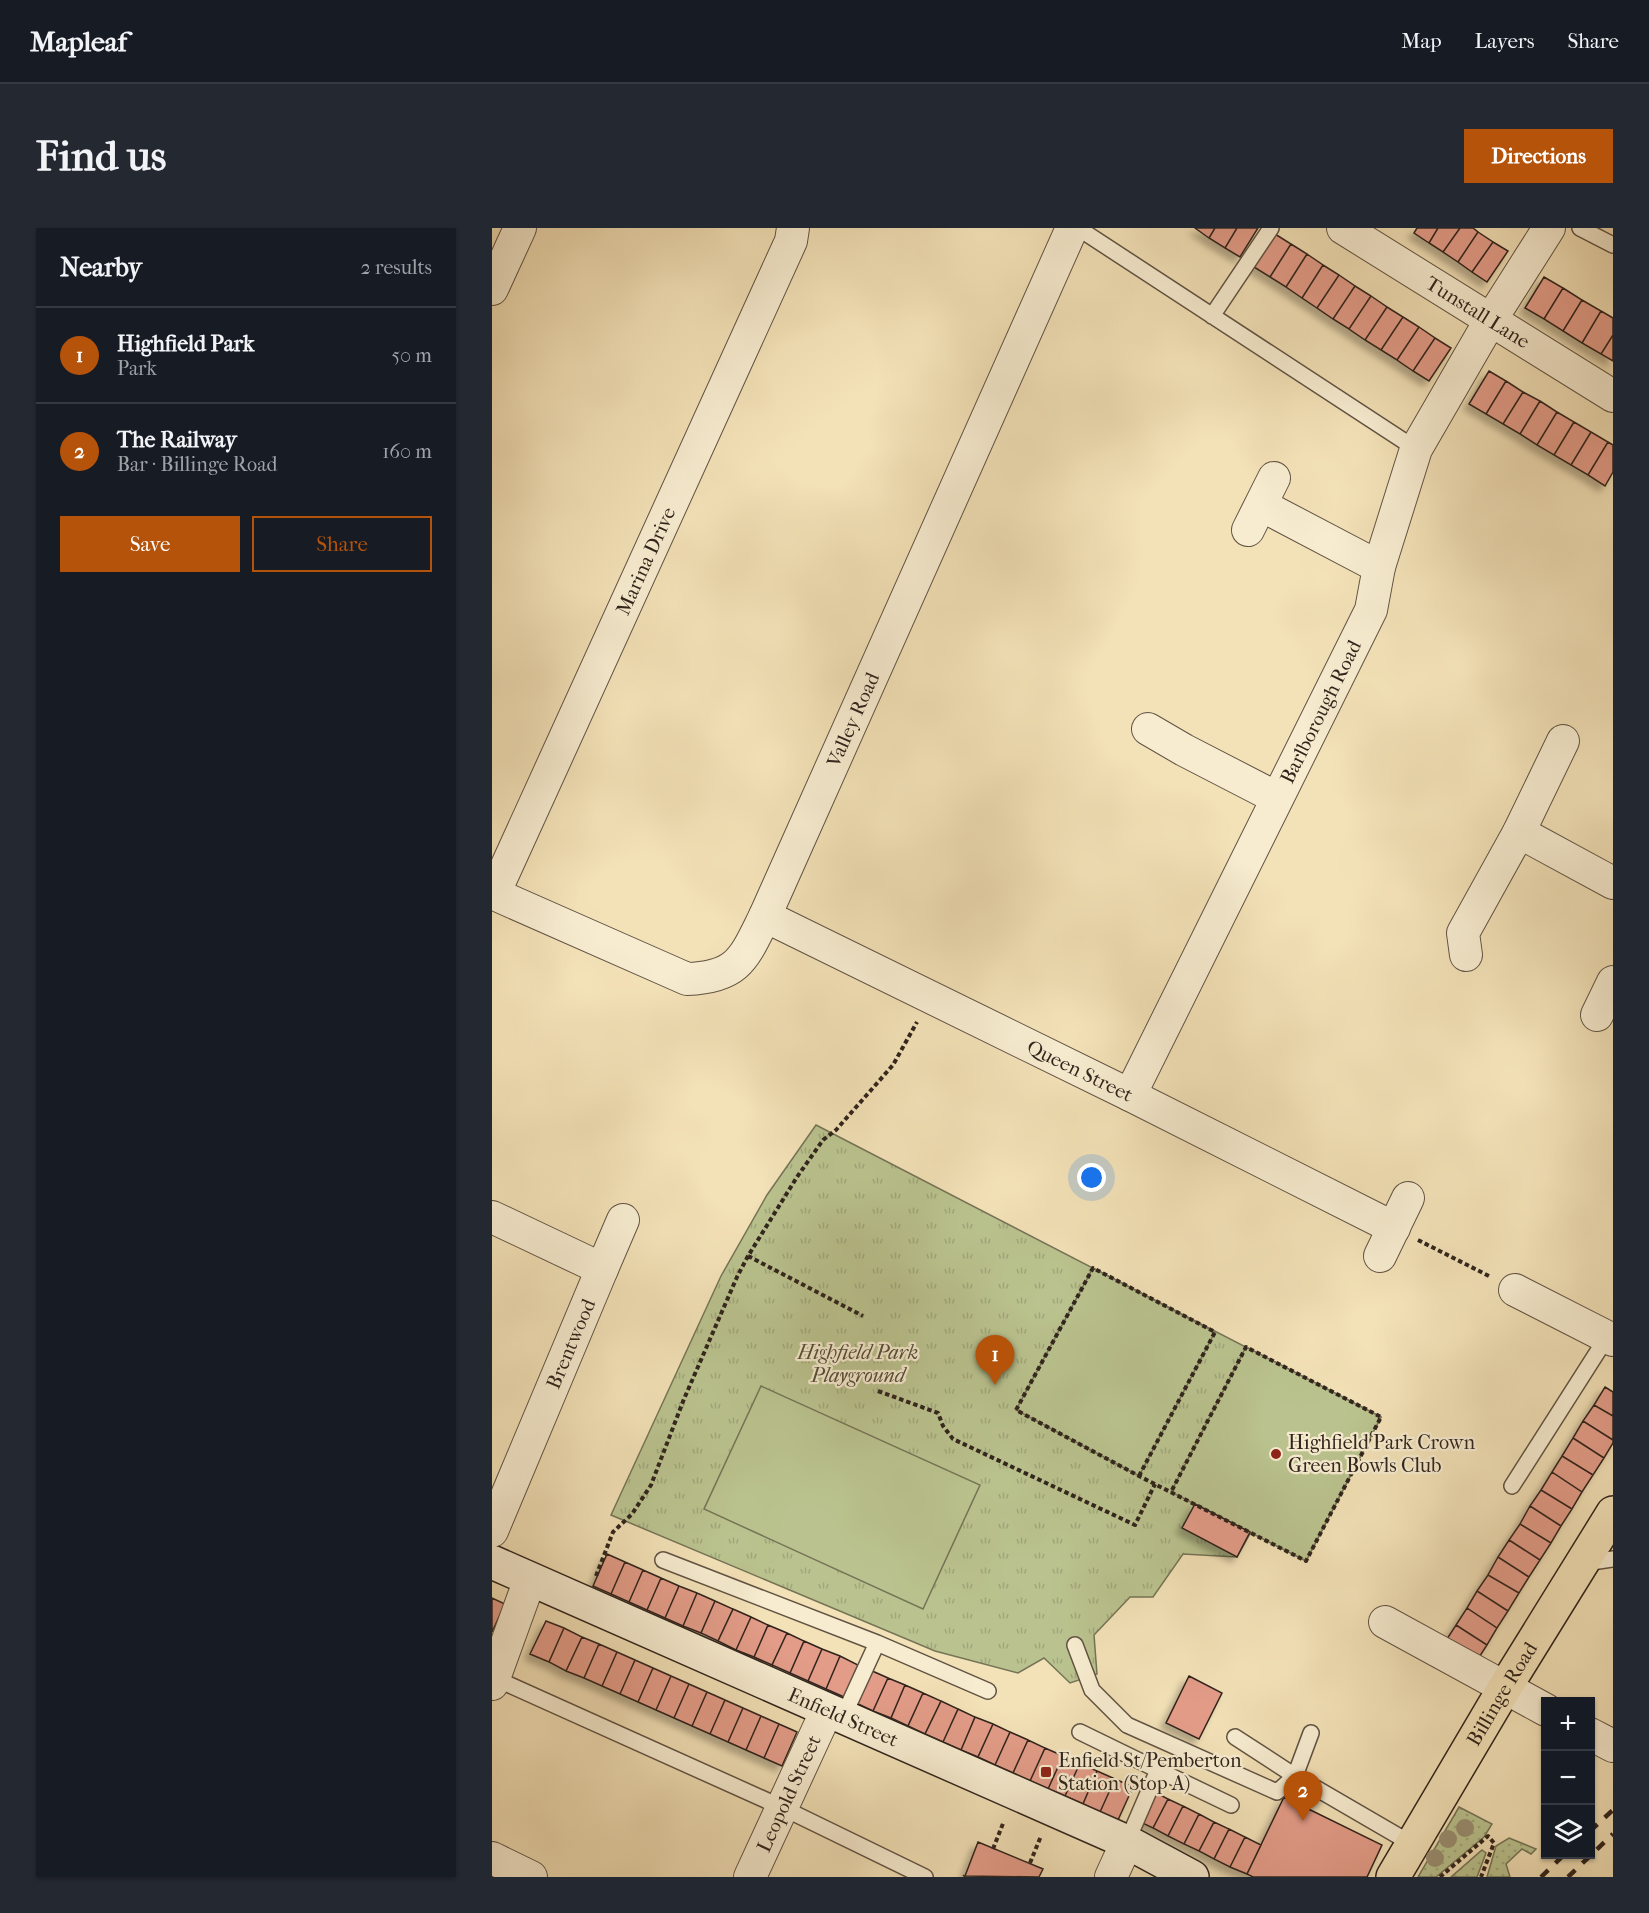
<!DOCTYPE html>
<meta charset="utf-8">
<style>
:root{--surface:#171b24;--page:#242831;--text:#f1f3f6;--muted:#9ea1a6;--line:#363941;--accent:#b45309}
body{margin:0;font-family:"IM FELL French Canon",serif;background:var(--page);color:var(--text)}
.controls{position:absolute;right:18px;bottom:18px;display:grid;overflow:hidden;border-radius:0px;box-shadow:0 2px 4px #0004}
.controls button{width:54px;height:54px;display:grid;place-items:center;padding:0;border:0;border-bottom:2px solid var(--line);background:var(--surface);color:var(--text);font:30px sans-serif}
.you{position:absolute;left:600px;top:950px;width:21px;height:21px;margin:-15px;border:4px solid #fff;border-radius:50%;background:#1a73e8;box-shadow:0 0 0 9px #1a73e833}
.badge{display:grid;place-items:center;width:39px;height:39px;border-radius:50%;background:var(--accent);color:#fff;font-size:20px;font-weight:700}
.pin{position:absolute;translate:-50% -50px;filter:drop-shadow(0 2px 3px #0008)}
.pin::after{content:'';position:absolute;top:32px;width:21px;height:18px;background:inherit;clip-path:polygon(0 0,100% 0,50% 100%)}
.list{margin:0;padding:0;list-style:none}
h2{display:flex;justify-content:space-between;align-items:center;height:78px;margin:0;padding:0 24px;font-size:26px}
h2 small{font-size:20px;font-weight:400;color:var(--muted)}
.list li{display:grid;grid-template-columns:39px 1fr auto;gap:18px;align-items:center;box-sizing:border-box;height:96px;padding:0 24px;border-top:2px solid var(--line)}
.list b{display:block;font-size:22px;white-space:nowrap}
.list p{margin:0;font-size:20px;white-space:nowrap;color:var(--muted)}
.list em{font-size:20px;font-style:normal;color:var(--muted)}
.actions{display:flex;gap:12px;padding:18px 24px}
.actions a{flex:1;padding:14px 0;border:2px solid var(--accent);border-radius:0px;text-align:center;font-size:21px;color:var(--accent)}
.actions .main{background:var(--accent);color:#fff}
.icon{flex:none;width:33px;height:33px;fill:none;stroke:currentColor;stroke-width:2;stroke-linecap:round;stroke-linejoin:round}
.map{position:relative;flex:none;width:1121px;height:1649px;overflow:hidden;border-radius:0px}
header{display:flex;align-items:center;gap:36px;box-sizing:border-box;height:84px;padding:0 30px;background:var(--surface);border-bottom:2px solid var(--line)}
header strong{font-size:28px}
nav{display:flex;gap:33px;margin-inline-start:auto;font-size:21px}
.intro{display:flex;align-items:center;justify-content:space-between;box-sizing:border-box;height:144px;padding:0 36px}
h1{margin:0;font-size:42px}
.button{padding:15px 27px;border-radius:0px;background:var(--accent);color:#fff;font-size:21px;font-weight:700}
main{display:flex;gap:36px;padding:0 36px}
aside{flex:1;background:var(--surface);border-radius:0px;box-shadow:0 2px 4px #0004}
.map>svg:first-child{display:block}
</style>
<header>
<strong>Mapleaf</strong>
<nav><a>Map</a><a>Layers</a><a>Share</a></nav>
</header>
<div class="intro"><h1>Find us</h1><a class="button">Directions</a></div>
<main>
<aside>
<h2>Nearby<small>2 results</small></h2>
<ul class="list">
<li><span class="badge">1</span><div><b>Highfield Park</b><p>Park</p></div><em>50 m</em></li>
<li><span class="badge">2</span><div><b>The Railway</b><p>Bar · Billinge Road</p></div><em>160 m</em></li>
</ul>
<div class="actions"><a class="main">Save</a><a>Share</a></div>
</aside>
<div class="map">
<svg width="1121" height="1649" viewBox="0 0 1121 1649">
<defs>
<pattern id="grass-dots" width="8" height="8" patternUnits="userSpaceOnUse" patternTransform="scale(1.5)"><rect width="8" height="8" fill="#bac38f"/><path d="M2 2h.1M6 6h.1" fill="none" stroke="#a0a77b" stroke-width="1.8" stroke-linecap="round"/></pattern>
<pattern id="park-tufts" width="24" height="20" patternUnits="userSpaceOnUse" patternTransform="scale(1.5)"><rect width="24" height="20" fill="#bac38f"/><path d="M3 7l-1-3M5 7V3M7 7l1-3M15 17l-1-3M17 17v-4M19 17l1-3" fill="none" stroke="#a0a77b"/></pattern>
<filter id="shadow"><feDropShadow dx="-5.5" dy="5.5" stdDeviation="3" flood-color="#0004"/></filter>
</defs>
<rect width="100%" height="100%" fill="#f3e1b7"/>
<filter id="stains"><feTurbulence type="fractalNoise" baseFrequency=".00333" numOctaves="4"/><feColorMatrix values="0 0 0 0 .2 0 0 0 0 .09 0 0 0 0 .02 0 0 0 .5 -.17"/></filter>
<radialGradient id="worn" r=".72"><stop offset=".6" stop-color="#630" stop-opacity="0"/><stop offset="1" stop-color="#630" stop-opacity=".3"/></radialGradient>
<path fill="url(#grass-dots)" stroke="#757456" stroke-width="1.5" d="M967,1579L1000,1596L992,1609L944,1649H926Z
M1017,1610L1044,1621L1039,1626L1030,1621L1014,1636L1018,1649H995L1004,1618Z
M990,1622L994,1625L985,1649H959Z"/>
<path fill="url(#park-tufts)" stroke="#757456" stroke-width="1.5" d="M324,897L889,1189L814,1333L759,1304L745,1329L691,1326L661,1369H638L602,1407L605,1446L578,1455L552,1430L526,1445L443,1423L119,1287L229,1048L275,967Z"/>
<path fill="#bac38f" stroke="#757456" stroke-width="1.5" d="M601,1040L723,1104L647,1248L524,1182Z
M754,1119L889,1189L814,1333L679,1264Z
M269,1158L488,1257L431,1381L212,1281Z"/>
<path fill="#e39c88" stroke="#30241c" stroke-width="1.5" filter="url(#shadow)" d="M703,0H723L717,10Z
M723,0H745L733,20L717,10Z
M745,0H766L748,29L733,20Z
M925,0H946L937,15L922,5Z
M946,0H968L951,24L937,15Z
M968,0H981L986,4L966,34L951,24Z
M986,4L1001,14L980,44L966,34Z
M783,6L799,16L778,49L762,39Z
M1001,14L1016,23L995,54L980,44Z
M799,16L815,26L794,59L778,49Z
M815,26L831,37L810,70L794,59Z
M831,37L847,47L825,80L810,70Z
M847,47L863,58L841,91L825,80Z
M1052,49L1071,60L1052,91L1033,80Z
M863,58L879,68L857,101L841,91Z
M1071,60L1090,72L1071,103L1052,91Z
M879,68L895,79L873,112L857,101Z
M1090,72L1109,83L1090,115L1071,103Z
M895,79L911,89L889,122L873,112Z
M1109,83L1121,90V107L1109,126L1090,115Z
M911,89L927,99L905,132L889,122Z
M927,99L943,110L921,143L905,132Z
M1121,107V133L1109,126Z
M943,110L959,120L937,153L921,143Z
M997,143L1014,153L994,186L977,176Z
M1014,153L1031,164L1011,196L994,186Z
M1031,164L1048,173L1028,206L1011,196Z
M1048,173L1065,184L1045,217L1028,206Z
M1065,184L1082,194L1062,227L1045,217Z
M1082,194L1099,204L1079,237L1062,227Z
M1099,204L1116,214L1096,247L1079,237Z
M1116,214L1121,217V244L1113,258L1096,247Z
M1113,1159L1121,1164V1188L1102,1177Z
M1102,1177L1121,1188V1212L1091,1193Z
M1091,1193L1121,1212V1215L1112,1230L1081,1210Z
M1081,1210L1112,1230L1101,1247L1070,1228Z
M1070,1228L1101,1247L1090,1264L1060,1244Z
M1060,1244L1090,1264L1080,1281L1049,1262Z
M1049,1262L1080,1281L1069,1298L1038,1278Z
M703,1276L758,1304L745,1329L690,1300Z
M1038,1278L1069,1298L1059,1315L1028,1296Z
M1028,1296L1059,1315L1048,1332L1017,1312Z
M1017,1312L1048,1332L1037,1349L1006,1329Z
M115,1326L133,1334L119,1366L101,1358Z
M1006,1329L1037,1349L1027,1365L996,1347Z
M133,1334L151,1342L137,1374L119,1366Z
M151,1342L169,1350L155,1382L137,1374Z
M996,1347L1027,1365L1016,1383L985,1363Z
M169,1350L187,1358L173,1390L155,1382Z
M187,1358L205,1365L191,1398L173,1390Z
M985,1363L1016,1383L1005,1400L975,1380Z
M205,1365L223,1373L209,1405L191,1398Z
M0,1370L13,1376L0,1404Z
M223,1373L241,1381L226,1413L209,1405Z
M975,1380L1005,1400L995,1417L964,1397Z
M241,1381L259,1389L244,1422L226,1413Z
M259,1389L276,1397L262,1429L244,1422Z
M54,1393L72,1400L57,1434L38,1426Z
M276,1397L295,1405L280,1437L262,1429Z
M964,1397L995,1417L984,1434L953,1414Z
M72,1400L90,1409L74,1443L57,1434Z
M295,1405L312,1413L298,1445L280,1437Z
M90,1409L107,1416L92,1450L74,1443Z
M312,1413L330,1421L316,1453L298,1445Z
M107,1416L125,1424L110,1458L92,1450Z
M330,1421L348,1428L334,1461L316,1453Z
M125,1424L143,1432L128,1466L110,1458Z
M348,1428L366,1437L352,1469L334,1461Z
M143,1432L161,1440L146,1474L128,1466Z
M161,1440L179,1448L164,1482L146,1474Z
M378,1442L396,1450L381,1483L364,1475Z
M179,1448L197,1456L182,1490L164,1482Z
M697,1448L730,1465L707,1511L674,1495Z
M396,1450L413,1457L399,1490L381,1483Z
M197,1456L215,1464L200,1498L182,1490Z
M413,1457L431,1465L416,1498L399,1490Z
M215,1464L233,1472L218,1506L200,1498Z
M431,1465L449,1473L433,1506L416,1498Z
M233,1472L251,1480L236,1514L218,1506Z
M449,1473L466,1481L451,1514L433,1506Z
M251,1480L269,1488L254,1522L236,1514Z
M466,1481L483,1489L469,1522L451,1514Z
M269,1488L287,1496L272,1530L254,1522Z
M483,1489L501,1496L486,1529L469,1522Z
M287,1496L305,1504L290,1538L272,1530Z
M501,1496L518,1504L503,1537L486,1529Z
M518,1504L536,1512L521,1545L503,1537Z
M536,1512L553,1520L538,1553L521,1545Z
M553,1520L571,1528L556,1561L538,1553Z
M571,1528L588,1535L573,1568L556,1561Z
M588,1535L605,1543L591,1576L573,1568Z
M605,1543L623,1551L608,1584L591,1576Z
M623,1551L641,1559L626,1592L608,1584Z
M661,1563L676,1571L661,1600L646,1593Z
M792,1569L890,1617L875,1649H761L755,1646Z
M676,1571L691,1578L676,1608L661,1600Z
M691,1578L707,1586L692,1616L676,1608Z
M707,1586L722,1594L707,1623L692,1616Z
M722,1594L737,1601L722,1631L707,1623Z
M737,1601L753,1609L738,1639L722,1631Z
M753,1609L769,1617L755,1646L738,1639Z
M486,1614L551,1641L547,1649L473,1648Z"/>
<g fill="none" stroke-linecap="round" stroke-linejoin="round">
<g stroke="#615343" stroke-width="18">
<path id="lane" d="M586,0L924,221
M1088,0L1121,17
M720,88L779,0
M1020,1258L1115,1109
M171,1332L385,1415
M1093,1335L1121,1331
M583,1417L600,1462L635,1497L785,1564L803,1548L920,1616
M0,1449L289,1579L433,1649
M351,1489L385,1415L496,1463
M588,1504L666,1542L635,1614
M743,1509L803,1548L819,1505
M666,1542L739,1577"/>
</g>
<g stroke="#615343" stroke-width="34">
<g id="street">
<path id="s1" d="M851,0L1121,168"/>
<path d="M0,61L28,0"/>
<path d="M769,277L887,339"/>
<path d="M756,302L782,250"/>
<path d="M656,501L692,522L785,570"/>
<path d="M1027,604L1121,655"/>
<path id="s2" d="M0,665L195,751C247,749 252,730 273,688L580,0"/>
<path id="s3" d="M2,666L299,13L301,0"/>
<path id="s4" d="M273,688L638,867L902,1000"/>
<path d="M974,727L971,705L1027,604L1071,513"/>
<path d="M1105,787L1121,754"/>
<path id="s5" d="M638,867L879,382L887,339L924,221L998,93L1057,0"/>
<path d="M0,989L110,1041L0,1303"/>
<path d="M888,1028L916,970"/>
<path d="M110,1041L131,992"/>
<path d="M1023,1062L1121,1112"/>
<path d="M893,1394L1054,1482"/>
<path d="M0,1456L38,1351"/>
<path d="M1098,1506L1121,1518"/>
<path d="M0,1630L39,1649"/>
<path id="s6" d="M258,1649L335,1482"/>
<path d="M619,1649L635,1614"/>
</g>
</g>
<g stroke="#30241c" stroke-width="36">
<g id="secondary">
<path id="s7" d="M0,1334L635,1614L700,1649"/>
</g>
</g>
<g stroke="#30241c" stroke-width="36">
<g id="primary">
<path id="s8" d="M901,1649L1012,1461L1121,1285"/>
</g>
</g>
<path stroke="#30241c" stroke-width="4" stroke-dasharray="4.5 3" stroke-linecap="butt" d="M926,1012L997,1048
M256,1028L371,1088
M386,1163L446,1185L451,1198L461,1211L643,1297L663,1256
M647,1248L723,1104L601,1040L524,1182L647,1248L814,1333L889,1189L754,1119L679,1264
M104,1348L121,1304L140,1286L159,1257L192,1171L245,1049L256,1028L305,949L331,912L344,902L401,837L425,794
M501,1621L512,1593
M538,1635L549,1608
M472,1649L473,1648
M948,1649L996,1608L1002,1615L989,1649"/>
<use href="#lane" stroke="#f7ecd0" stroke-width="15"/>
<use href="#street" stroke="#f7ecd0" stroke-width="32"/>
<use href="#secondary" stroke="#f7ecd0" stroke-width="33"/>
<use href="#primary" stroke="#f3e1b7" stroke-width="33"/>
<path stroke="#30241c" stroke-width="4.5" stroke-dasharray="10 10" stroke-linecap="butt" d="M1098,1603L1121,1582
M1049,1649L1073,1626
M1076,1649L1121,1606"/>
</g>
<g fill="#9a8f72">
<circle cx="973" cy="1600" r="9"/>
<circle cx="956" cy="1611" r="9"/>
<circle cx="943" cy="1630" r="9"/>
</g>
<g fill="#8f2418" stroke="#f7ecd0" stroke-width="2">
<circle cx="784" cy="1226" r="6"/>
<rect x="548" y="1538" width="12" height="12" rx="3"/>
</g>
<g text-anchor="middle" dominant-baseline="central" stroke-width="4.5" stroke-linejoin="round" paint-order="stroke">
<g font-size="20" fill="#30241c" stroke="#f7ecd0">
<text stroke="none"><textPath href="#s1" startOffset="159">Tunstall Lane</textPath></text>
<text stroke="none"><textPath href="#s3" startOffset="366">Marina Drive</textPath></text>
<text stroke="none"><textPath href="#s5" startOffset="428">Barlborough Road</textPath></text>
<text stroke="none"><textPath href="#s2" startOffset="537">Valley Road</textPath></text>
<text stroke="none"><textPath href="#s4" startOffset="351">Queen Street</textPath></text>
<text transform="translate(79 1116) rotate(-67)">Brentwood</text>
<text stroke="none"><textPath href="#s8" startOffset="213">Billinge Road</textPath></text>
<text stroke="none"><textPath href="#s7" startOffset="384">Enfield Street</textPath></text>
<text stroke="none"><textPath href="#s6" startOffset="92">Leopold Street</textPath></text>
</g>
<g font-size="20" font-style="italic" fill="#524c39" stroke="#f7ecd0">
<text x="366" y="1124">Highfield Park<tspan x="366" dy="23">Playground</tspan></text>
</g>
<g font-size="20" fill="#30241c" stroke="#f7ecd0" text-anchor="start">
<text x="796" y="1214">Highfield Park Crown<tspan x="796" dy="23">Green Bowls Club</tspan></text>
<text x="566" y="1532">Enfield St/Pemberton<tspan x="566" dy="23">Station (Stop A)</tspan></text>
</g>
</g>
<rect width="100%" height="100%" filter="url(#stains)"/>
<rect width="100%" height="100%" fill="url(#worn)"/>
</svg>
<div class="controls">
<button>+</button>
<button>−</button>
<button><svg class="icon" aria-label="layers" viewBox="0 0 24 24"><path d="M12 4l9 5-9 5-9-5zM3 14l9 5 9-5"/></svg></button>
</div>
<div class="you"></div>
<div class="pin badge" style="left:503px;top:1157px">1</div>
<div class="pin badge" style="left:811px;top:1593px">2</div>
</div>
</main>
